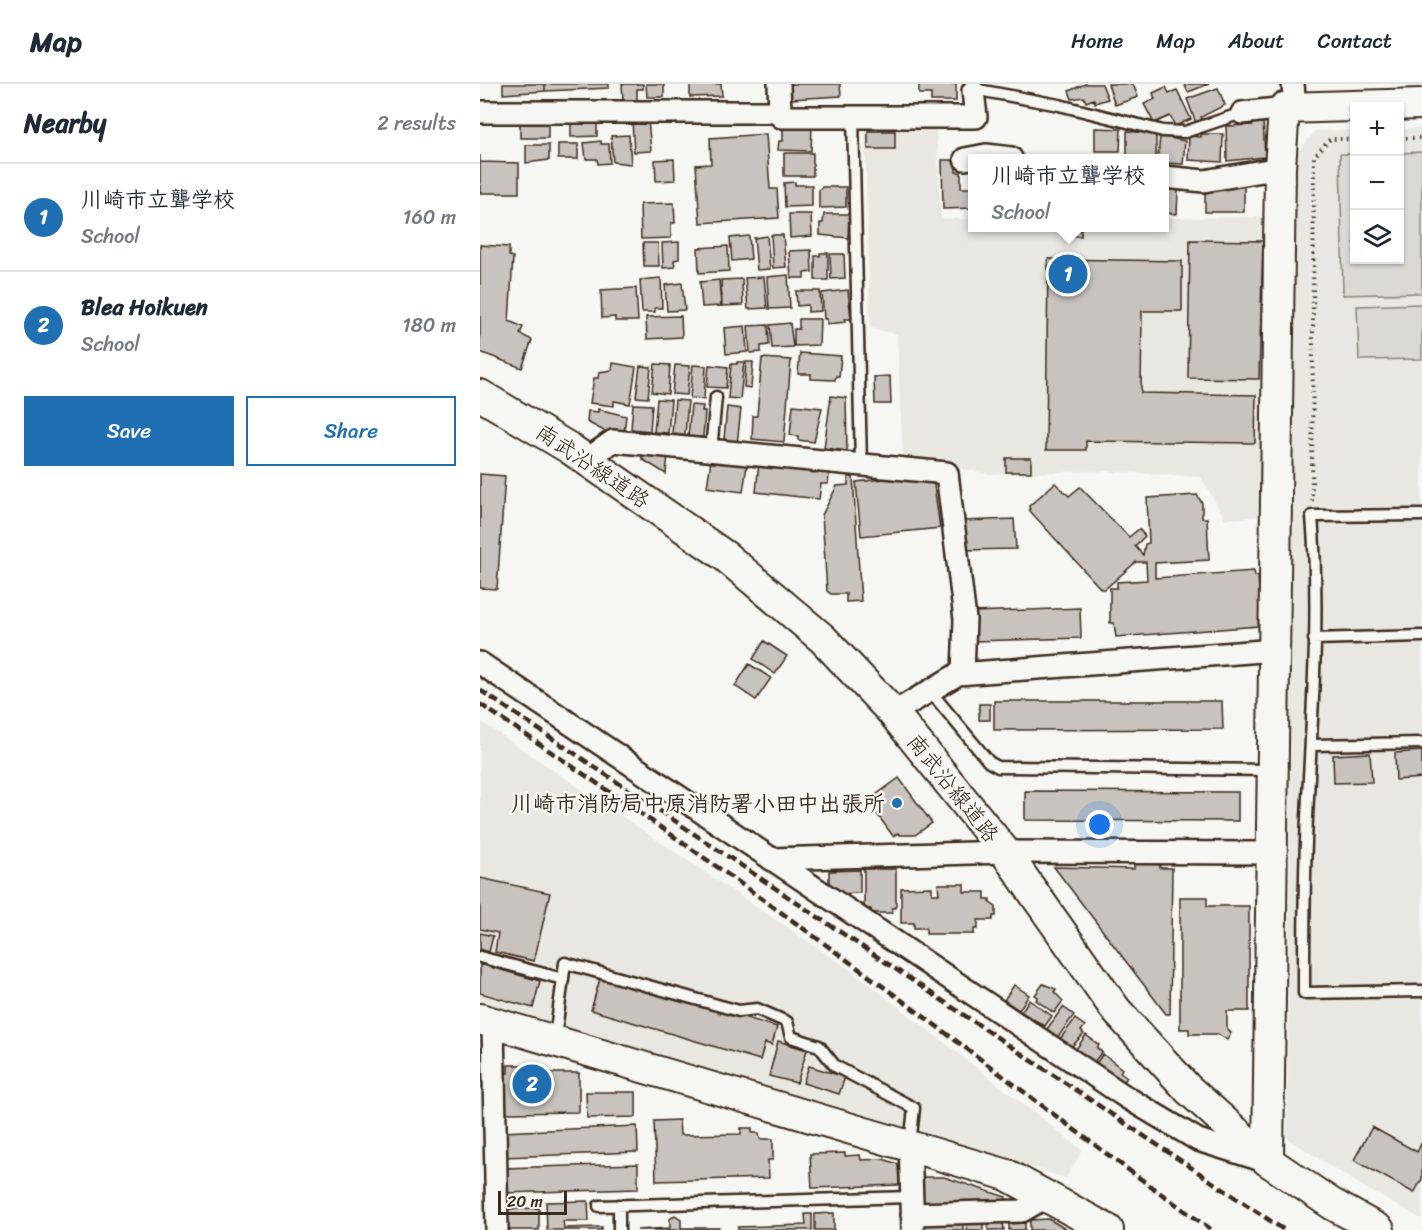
<!DOCTYPE html>
<meta charset="utf-8">
<style>
:root{--surface:#fff;--page:#f2f2f3;--text:#1f2937;--muted:#747a83;--line:#e0e1e3;--accent:#1f6fb2}
body{margin:0;font-family:Sriracha,"Klee One",sans-serif;background:var(--page);color:var(--text)}
.controls{position:absolute;right:18px;top:18px;display:grid;overflow:hidden;border-radius:0px;box-shadow:0 2px 4px #0004}
.controls button{width:54px;height:54px;display:grid;place-items:center;padding:0;border:0;border-bottom:2px solid var(--line);background:var(--surface);color:var(--text);font:30px sans-serif}
.scale{position:absolute;left:18px;bottom:15px;width:69px;box-sizing:border-box;padding-left:6px;border:3px solid #3b2a1e;border-top:0;font-size:16px;line-height:21px;white-space:nowrap;color:#3b2a1e;-webkit-text-stroke:4px #f6f6f2;paint-order:stroke}
.you{position:absolute;left:620px;top:741px;width:21px;height:21px;margin:-15px;border:4px solid #fff;border-radius:50%;background:#1a73e8;box-shadow:0 0 0 9px #1a73e833}
.badge{display:grid;place-items:center;width:39px;height:39px;border-radius:50%;background:var(--accent);color:#fff;font-size:20px;font-weight:700}
.pin{position:absolute;translate:-50% -50%;border:3px solid #fff;box-shadow:0 2px 6px #0006}
.popup{position:absolute;left:488px;top:70px;width:201px;height:78px;box-sizing:border-box;display:grid;place-content:center;border-radius:0px;background:var(--surface);filter:drop-shadow(0 2px 4px #0005);font-size:20px;white-space:nowrap;color:var(--muted)}
.popup b{font-size:22px;color:var(--text)}
.popup::after{content:'';position:absolute;left:50%;top:100%;margin-left:-12px;border:12px solid transparent;border-top-color:var(--surface)}
.list{margin:0;padding:0;list-style:none}
h2{display:flex;justify-content:space-between;align-items:center;height:78px;margin:0;padding:0 24px;font-size:26px}
h2 small{font-size:20px;font-weight:400;color:var(--muted)}
.list li{display:grid;grid-template-columns:39px 1fr auto;gap:18px;align-items:center;box-sizing:border-box;height:108px;padding:0 24px;border-top:2px solid var(--line)}
.list b{display:block;font-size:22px;white-space:nowrap}
.list p{margin:0;font-size:20px;white-space:nowrap;color:var(--muted)}
.list em{font-size:20px;font-style:normal;color:var(--muted)}
.actions{display:flex;gap:12px;padding:18px 24px}
.actions a{flex:1;padding:14px 0;border:2px solid var(--accent);border-radius:0px;text-align:center;font-size:21px;color:var(--accent)}
.actions .main{background:var(--accent);color:#fff}
.icon{flex:none;width:33px;height:33px;fill:none;stroke:currentColor;stroke-width:2;stroke-linecap:round;stroke-linejoin:round}
.map{position:relative;flex:none;width:942px;height:1146px;overflow:hidden}
header{display:flex;align-items:center;gap:36px;box-sizing:border-box;height:84px;padding:0 30px;background:var(--surface);border-bottom:2px solid var(--line)}
header strong{font-size:28px}
nav{display:flex;gap:33px;margin-inline-start:auto;font-size:21px}
main{display:flex}
aside{flex:1;background:var(--surface)}
.map>svg:first-child{display:block}
</style>
<header>
<strong>Map</strong>
<nav><a>Home</a><a>Map</a><a>About</a><a>Contact</a></nav>
</header>
<main>
<aside>
<h2>Nearby<small>2 results</small></h2>
<ul class="list">
<li><span class="badge">1</span><div><b>川崎市立聾学校</b><p>School</p></div><em>160 m</em></li>
<li><span class="badge">2</span><div><b>Blea Hoikuen</b><p>School</p></div><em>180 m</em></li>
</ul>
<div class="actions"><a class="main">Save</a><a>Share</a></div>
</aside>
<div class="map">
<svg width="942" height="1146" viewBox="0 0 942 1146">
<rect width="100%" height="100%" fill="#f6f6f2"/>
<filter id="ink" filterUnits="userSpaceOnUse"><feTurbulence type="fractalNoise" baseFrequency=".0167" numOctaves="2"/><feDisplacementMap in="SourceGraphic" scale="12" xChannelSelector="R" yChannelSelector="G"/><feConvolveMatrix kernelMatrix="1 2 1 2 8 2 1 2 1" color-interpolation-filters="sRGB"/></filter>
<g filter="url(#ink)">
<path fill="#e8e7e2" d="M389,42H456L461,135H492V144H684V134L788,133L785,432L745,435L721,393L625,387L508,390L423,374L417,250L390,244L385,48Z
M942,44V1135L882,1102L807,1054L817,70L835,47L874,46V176H920V45Z
M0,637L379,892L602,1066L586,1094L439,1047L0,918Z"/>
<path fill="#dad9d3" stroke="#8a8278" stroke-width="1.5" d="M942,68V209L863,211L860,70H874V176H920V69Z
M942,220V275L879,276L877,222Z"/>
<path fill="#c8c3be" stroke="#3b2a1e" stroke-width="1.5" d="M23,0H65V7L23,10Z
M65,0H129V4L65,7Z
M142,0H163V5H157V16H143Z
M166,0H184V13H167Z
M210,0H241L242,12L210,13Z
M310,0H360L361,12L311,15Z
M439,0H476V17H451V10H439Z
M605,0H622L628,15L615,19L614,15L606,18L604,13L592,15L589,7Z
M628,0H653L658,13L635,21Z
M704,0H729L708,8Z
M686,3L689,9L697,6L711,35L695,42L690,32L674,39L664,20L675,15L673,9Z
M738,4L745,21L721,33L723,37L716,39L707,15Z
M40,34L68,35V54H40Z
M91,35H117V52L91,53Z
M168,36L171,67L154,68L152,37Z
M773,36H783L785,73L747,77L746,42L773,41Z
M303,40H332L331,67L298,66L299,57H303Z
M615,44L641,45L640,67H615Z
M388,47H415V65H388Z
M647,47L676,50V74H647Z
M286,50L290,105H297L299,134L220,139L216,81L231,80L230,54Z
M721,50H743L742,78L708,76L709,52L721,53Z
M149,51L151,80L133,78L131,52Z
M680,52L705,57L703,80L684,79V74H678Z
M121,57V60H129L130,79L118,80L117,75H106L104,59Z
M78,60H98V75H78Z
M46,61H69V76L46,79Z
M304,69H333V92H304Z
M0,71V78L39,79V109H0Z
M194,75L195,96L176,97L175,76Z
M462,76H475L476,88H481V104H492V124L463,125Z
M315,98V101H332V122L305,123L304,99Z
M725,101H764V128H725Z
M342,103H366V123L339,124V106Z
M684,105L698,106L697,130L684,129Z
M194,119L195,139H191V154L161,155L160,120Z
M309,130H331L332,152L310,154Z
M344,130H369L368,154L340,151V139H343Z
M583,144H601V152H583Z
M291,151H303L306,183L293,184Z
M269,152L271,175L252,177L250,154Z
M287,152L290,185L277,186L274,154Z
M710,156L783,157L779,295L708,294Z
M199,158V175L194,176L195,183L183,184L182,159Z
M163,159H178L179,182H164Z
M0,161L29,163V172L33,173L29,237L43,243L40,250L52,256L42,284L0,268Z
M248,162L249,187L219,189L218,164Z
M331,166L332,188L324,189V194H311L309,167Z
M340,169H348V196H335V172H340Z
M350,170H364L365,194L351,195Z
M568,175L702,177V227H662L661,309L776,311L775,359L606,357V366H566Z
M308,191L310,224L289,225L287,193Z
M284,193L287,224L268,225L265,194Z
M181,194L182,224H175V228H162L160,196Z
M262,195L263,221L242,222L241,196Z
M239,196L241,222L222,223L220,198Z
M202,199L205,226L187,227L185,201Z
M156,204L158,237H135V233L122,234L121,206Z
M368,206L371,235H365L366,238L347,240V235H344L342,209Z
M316,207H340L341,227L328,228V221L317,222Z
M201,232L202,253L167,255L166,233Z
M319,235H340L339,261L314,262V245H319Z
M310,239L313,263L292,264L290,241Z
M288,241L289,261L281,262V268L270,269L268,242Z
M265,242L267,268L246,270L244,244Z
M320,269L361,272L359,293L356,292L355,296L331,295V290H318Z
M282,274L311,276L304,358L272,355L273,332H277Z
M257,278H264L260,315L248,314L251,280H257Z
M266,278H273L271,304L264,303Z
M133,279L156,283L150,320L134,317V322L110,319L114,294H118L119,288L132,286Z
M175,280L190,281L188,310L172,308Z
M195,281L210,282L207,311L192,310Z
M213,281L226,282L224,315L210,314Z
M229,281L248,283L246,304L227,303Z
M160,282L171,283L168,314L156,313Z
M410,292L411,320H395L394,293Z
M351,312L366,314L367,367L344,364Z
M177,315L191,316L188,349L174,348Z
M195,316L208,317L205,350L192,349Z
M153,320L172,321L170,347L151,345Z
M211,321L223,322L222,327H225L223,353H208Z
M313,321L342,324L334,358L318,356V352L310,351Z
M247,323L261,325L257,360L247,359V356L244,355Z
M118,325L146,332L144,349L124,347L107,338L108,327L118,328Z
M162,368L188,371L186,390L162,375Z
M526,374H551V388H526Z
M231,376L267,381L263,408L227,403Z
M279,377L350,384L348,400H341L339,415L276,408Z
M0,390L25,392L17,505L0,504Z
M432,392L453,394L460,444L381,452L376,398Z
M368,393H373L381,517L366,518V510H351L347,507L342,431L357,402L368,401Z
M575,399L589,412L600,403L649,453L659,445L665,452L655,462L663,471L665,460L669,459L667,414L717,411L722,419V434H727L729,476L675,479V494L774,487L775,492H778L781,537H778L779,542L636,553L634,539H630V504H637V498L667,496L666,478H656L625,505H621L550,427L549,422Z
M534,435L536,465L484,466V437Z
M600,524L601,554L494,557L493,528Z
M284,557L307,572L295,590L273,575Z
M269,580L291,594L276,616L255,602Z
M514,617H742L743,645L514,646Z
M499,620H510V636H499Z
M942,667V694L916,696L915,669Z
M890,669L892,698L854,699L853,671Z
M419,694L452,739L435,751H420L418,749L413,752L397,730L401,725L393,713Z
M545,707L758,708V737L545,736Z
M654,778L680,779V784H692L690,930H686L574,783L654,785Z
M384,785H416V824H412V829H391V825H384Z
M380,786V809L357,810L349,804V787Z
M0,794L70,809L54,877L15,868L18,849L0,845Z
M458,800H484V808H505V815H510V819L516,823V832H513V836H498V845H494V850H446V844H434V839H421V804L452,803V810H459Z
M700,813H727V822H769V927H747V945L751,949L747,956L738,950H709V945H700Z
M0,849L13,852L9,868L0,865Z
M0,880L60,897L53,924L0,909Z
M121,891L297,943L292,961L285,959L280,976L111,926Z
M563,900L576,905L574,908L583,917L574,929L556,916L558,913L555,911Z
M534,901L549,911L539,926L524,916Z
M549,916L572,932L565,942L541,928Z
M583,923L594,931L578,953L567,945Z
M595,935L605,942L601,947L604,950L591,963L580,955Z
M606,951L619,961L617,964L622,968L613,979L596,965Z
M298,957L327,966L317,999L289,992Z
M623,970L642,985L640,988L647,993L644,998L616,979Z
M28,981H44V989H99V1028L23,1029L22,989H28Z
M329,982L365,993L359,1010L323,999Z
M106,1008H156V1033L107,1034Z
M199,1036L200,1051L261,1050V1044H272V1049H279L280,1055H293V1076H288L289,1094L176,1097L174,1037Z
M157,1042L158,1068L23,1073L22,1048Z
M892,1043L937,1068L942,1058V1095L934,1109L874,1076Z
M365,1069V1072L380,1071L381,1076L403,1075L418,1080L419,1101L332,1104L330,1070Z
M158,1080V1105L23,1109L22,1084Z
M440,1093H464L526,1113V1117L440,1118Z
M108,1117L109,1137H83L84,1144L122,1143V1146H67L66,1118Z
M59,1124V1146H27V1125Z
M354,1129V1146H335V1130Z
M325,1130H332V1146H258V1143L326,1141Z
M195,1131L201,1135V1144H239L240,1146H157L190,1144V1135Z
M569,1135L587,1146H550V1136Z
M444,1138L483,1139V1146H443Z
M503,1139V1146H487V1140Z
M523,1139L524,1146H508V1140Z
M545,1139V1146H529V1140Z"/>
<g fill="none" stroke-linecap="round" stroke-linejoin="round">
<g stroke="#3b2a1e" stroke-width="15">
<path id="lane" d="M493,5L579,21L683,47L705,48L762,29
M373,33L381,381
M231,367L236,313
M942,431L832,432C841,540 830,650 826,758C824,808 824,858 824,909L942,907
M834,555L942,552
M450,607L509,678L518,683L791,686
M831,661L942,659
M0,873L83,895
M75,954L85,879L259,927L277,925L307,938L311,953L339,962L355,982L434,1024L430,1061
M139,1121V1146
M119,1122L431,1113"/>
</g>
<g stroke="#3b2a1e" stroke-width="26">
<path id="street" d="M299,0L300,28
M813,0L815,23
M0,28H300L301,33H496L493,7
M762,29L804,24
M485,75L506,71L531,74
M684,93L724,97L800,84
M106,376L133,357L467,389L485,535L483,589
M0,579L646,1013L718,1056L782,1076
M413,629L478,590L796,566
M291,775L525,768L793,769
M13,939L17,1146
M430,1061L433,1146
M432,1130L542,1127L568,1112"/>
</g>
<g stroke="#3b2a1e" stroke-width="34">
<path id="secondary" d="M0,311L89,364L245,472L343,555L413,629L525,768L636,926L708,1005L788,1077L852,1120L899,1146
M0,935L527,1091L628,1146
M788,1077L800,84L804,24L942,20"/>
</g>
<path stroke="#3b2a1e" stroke-width="4" stroke-dasharray="1.5 4.5" stroke-linecap="butt" d="M920,54H942
M832,417L834,73L850,55H874"/>
<use href="#lane" stroke="#f6f6f2" stroke-width="10"/>
<use href="#street" stroke="#f6f6f2" stroke-width="21"/>
<use href="#secondary" stroke="#f6f6f2" stroke-width="30"/>
<path stroke="#3b2a1e" stroke-width="4.5" stroke-dasharray="9 4.5" stroke-linecap="butt" d="M0,606L804,1146
M0,620C127,705 252,792 375,882C495,969 611,1061 732,1146"/>
</g>
</g>
<circle fill="#1f6fb2" stroke="#f6f6f2" stroke-width="2" cx="417" cy="719" r="6"/>
<g text-anchor="middle" dominant-baseline="central" stroke-width="5" stroke-linejoin="round" paint-order="stroke">
<g font-size="22" fill="#3b2a1e" stroke="#f6f6f2">
<text transform="translate(113 382) rotate(34)">南武沿線道路</text>
<text transform="translate(473 704) rotate(51)">南武沿線道路</text>
</g>
<g font-size="22" font-weight="bold" fill="#3b2a1e" stroke="#f6f6f2" text-anchor="end">
<text x="405" y="719">川崎市消防局中原消防署小田中出張所</text>
</g>
</g>
</svg>
<div class="controls">
<button>+</button>
<button>−</button>
<button><svg class="icon" aria-label="layers" viewBox="0 0 24 24"><path d="M12 4l9 5-9 5-9-5zM3 14l9 5 9-5"/></svg></button>
</div>
<div class="scale">20 m</div>
<div class="you"></div>
<div class="pin badge" style="left:588px;top:190px">1</div>
<div class="popup"><b>川崎市立聾学校</b>School</div>
<div class="pin badge" style="left:52px;top:1000px">2</div>
</div>
</main>
